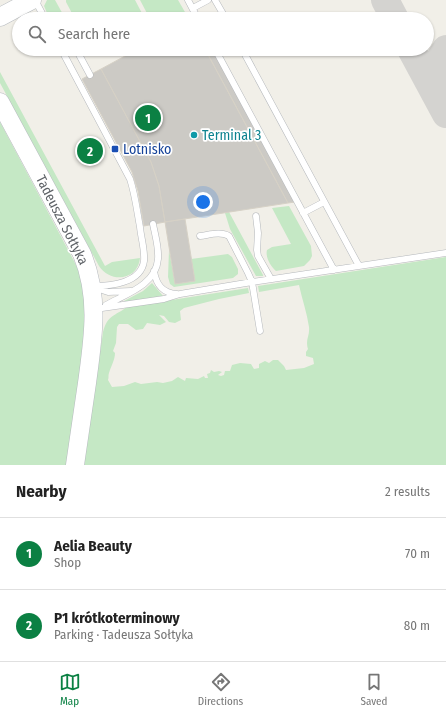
<!DOCTYPE html>
<meta charset="utf-8">
<style>
:root{--surface:#fff;--page:#f2f2f2;--text:#222;--muted:#767676;--line:#e0e0e0;--accent:#0b8043}
body{margin:0;font-family:"Fira Sans Condensed",sans-serif;background:var(--page);color:var(--text)}
.you{position:absolute;left:203px;top:202px;width:14px;height:14px;margin:-10px;border:3px solid #fff;border-radius:50%;background:#1a73e8;box-shadow:0 0 0 6px #1a73e833}
.badge{display:grid;place-items:center;width:26px;height:26px;border-radius:50%;background:var(--accent);color:#fff;font-size:13px;font-weight:700}
.pin{position:absolute;translate:-50% -50%;border:2px solid #fff;box-shadow:0 1px 4px #0006}
.list{margin:0;padding:0;list-style:none}
h2{display:flex;justify-content:space-between;align-items:center;height:52px;margin:0;padding:0 16px;font-size:17px}
h2 small{font-size:13px;font-weight:400;color:var(--muted)}
.list li{display:grid;grid-template-columns:26px 1fr auto;gap:12px;align-items:center;box-sizing:border-box;height:72px;padding:0 16px;border-top:1px solid var(--line)}
.list b{display:block;font-size:15px;white-space:nowrap}
.list p{margin:0;font-size:13px;white-space:nowrap;color:var(--muted)}
.list em{font-size:13px;font-style:normal;color:var(--muted)}
.icon{flex:none;width:22px;height:22px;fill:none;stroke:currentColor;stroke-width:2;stroke-linecap:round;stroke-linejoin:round}
.map{position:relative;flex:none;width:446px;height:465px;overflow:hidden}
.search{position:absolute;background:var(--surface);box-shadow:0 1px 3px #0004;left:12px;right:12px;top:12px;height:44px;display:flex;align-items:center;gap:10px;box-sizing:border-box;padding:0 14px;border-radius:22px;color:var(--muted);font-size:15px}
.sheet{height:196px;background:var(--surface)}
nav{display:flex;justify-content:space-around;align-items:center;box-sizing:border-box;height:56px;border-top:1px solid var(--line);background:var(--surface);font-size:11px;color:var(--muted)}
nav a{display:grid;justify-items:center;gap:2px}
nav .on{color:var(--accent)}
.map>svg:first-child{display:block}
</style>
<div class="map">
<svg width="446" height="465" viewBox="0 0 446 465">
<rect width="100%" height="100%" fill="#f1efe8"/>
<path fill="#c5e8c5" d="M47,0H55L65,18L53,16L47,13L44,6Z
M66,0H135L145,19H75L66,2Z
M140,0H178L189,19H150Z
M0,72L105,266L112,262L140,258C138,280 111,284 99,266L0,83Z
M0,122L74,261L79,272L88,314L70,465H0Z
M289,206L311,246L312,256L310,260L304,266L276,271C271,267 265,257 267,250L272,247L291,244L272,208Z
M229,212L263,275V276H256L230,229L225,213Z
M169,250L175,284L195,281L191,259L228,254L232,257L238,269V274L233,278L174,287L170,284L168,277Z
M446,257V465H84L103,332C107,315 115,316 127,307L248,288L249,293L219,299L184,308L180,311L181,320L175,323L169,322L164,316L159,315L166,322L160,325L147,323L143,329L136,330L128,324H119L117,327L116,343L113,351L115,353C115,360 111,366 109,373C108,375 109,378 108,380L112,387L124,386L135,382L141,384L157,382L163,383L172,381L178,377L185,381L186,378L198,379L204,376L205,378H208L207,374L210,373L211,370L214,372L219,371L222,372L218,375L221,376L224,375L225,371H230L232,365L240,363L251,364L254,369L259,368V364L265,361L269,363L273,360H278L284,366L286,370L304,368L314,364L313,358L306,356V352L308,349C305,339 310,336 309,327C307,313 302,299 299,285L259,292L258,286Z
M152,283L163,296L124,302V301L143,291Z"/>
<g fill="none" stroke-linecap="round" stroke-linejoin="round">
<path stroke="#d4d3d0" stroke-width="28" d="M385,0L395,19
M411,49L446,114
M437,97C431,80 435,64 446,49"/>
</g>
<path fill="#cccac5" stroke="#d6d1c6" d="M138,49H205L288,203L165,222L159,186L151,162L101,69Z
M205,49H212L295,202L288,203Z
M101,69L151,162L159,186L165,222L144,226L138,191L132,172L82,79Z
M185,219L195,281L175,284L165,222Z"/>
<g fill="none" stroke-linecap="round" stroke-linejoin="round">
<g stroke="#b5b8bc" stroke-width="7">
<path id="lane" d="M35,0L45,19
M188,0L198,19
M215,0L226,19
M193,8L208,0
M61,49L130,179C135,194 137,211 140,227C141,238 145,250 144,261C141,283 111,286 94,286
M76,49L90,75
M215,49L334,270
M242,49L359,266
M303,213L324,202
M256,216L258,233L257,250L258,256L271,279
M200,236C209,235 220,231 229,236L248,273L252,282L260,331
M154,271C156,284 162,293 177,294
M93,287L108,292L131,291
M106,305C126,294 156,285 158,259C159,247 155,235 153,224
M102,308L164,299L180,294L252,282L446,253"/>
</g>
<g stroke="#b6babf" stroke-width="19">
<path id="secondary" d="M0,17L32,0
M0,102L82,254C100,297 93,339 87,383C83,411 79,438 75,465"/>
</g>
<use href="#lane" stroke="#fff" stroke-width="6"/>
<use href="#secondary" stroke="#fff" stroke-width="18"/>
</g>
<circle fill="#0f9aa8" stroke="#fff" stroke-width="1.5" cx="194" cy="135" r="4"/>
<rect fill="#1a4fb4" stroke="#fff" stroke-width="1.5" x="111" y="145" width="8" height="8" rx="2"/>
<g text-anchor="middle" dominant-baseline="central" stroke-width="3.5" stroke-linejoin="round" paint-order="stroke">
<g font-size="14" fill="#0d838f" stroke="#fff" text-anchor="start">
<text x="202" y="135">Terminal 3</text>
</g>
<g font-size="14" fill="#164399" stroke="#fff" text-anchor="start">
<text x="123" y="149">Lotnisko</text>
</g>
<g font-size="14" fill="#5f6368" stroke="#fff">
<text transform="translate(62 220) rotate(63)">Tadeusza Sołtyka</text>
</g>
</g>
</svg>
<div class="you"></div>
<div class="pin badge" style="left:148px;top:118px">1</div>
<div class="pin badge" style="left:90px;top:151px">2</div>
<div class="search"><svg class="icon" aria-label="search" viewBox="0 0 24 24"><circle cx="10" cy="10" r="6"/><path d="M15 15l6 6"/></svg>Search here</div>
</div>
<section class="sheet">
<h2>Nearby<small>2 results</small></h2>
<ul class="list">
<li><span class="badge">1</span><div><b>Aelia Beauty</b><p>Shop</p></div><em>70 m</em></li>
<li><span class="badge">2</span><div><b>P1 krótkoterminowy</b><p>Parking · Tadeusza Sołtyka</p></div><em>80 m</em></li>
</ul>
</section>
<nav>
<a class="on"><svg class="icon" aria-label="map" viewBox="0 0 24 24"><path d="M3 6l6-2 6 2 6-2v14l-6 2-6-2-6 2zM9 4v14M15 6v14"/></svg>Map</a>
<a><svg class="icon" aria-label="directions" viewBox="0 0 24 24"><path d="M12 3l9 9-9 9-9-9zM9 14v-3h6M13 9l2 2-2 2"/></svg>Directions</a>
<a><svg class="icon" aria-label="saved" viewBox="0 0 24 24"><path d="M7 4h10v16l-5-4-5 4z"/></svg>Saved</a>
</nav>
